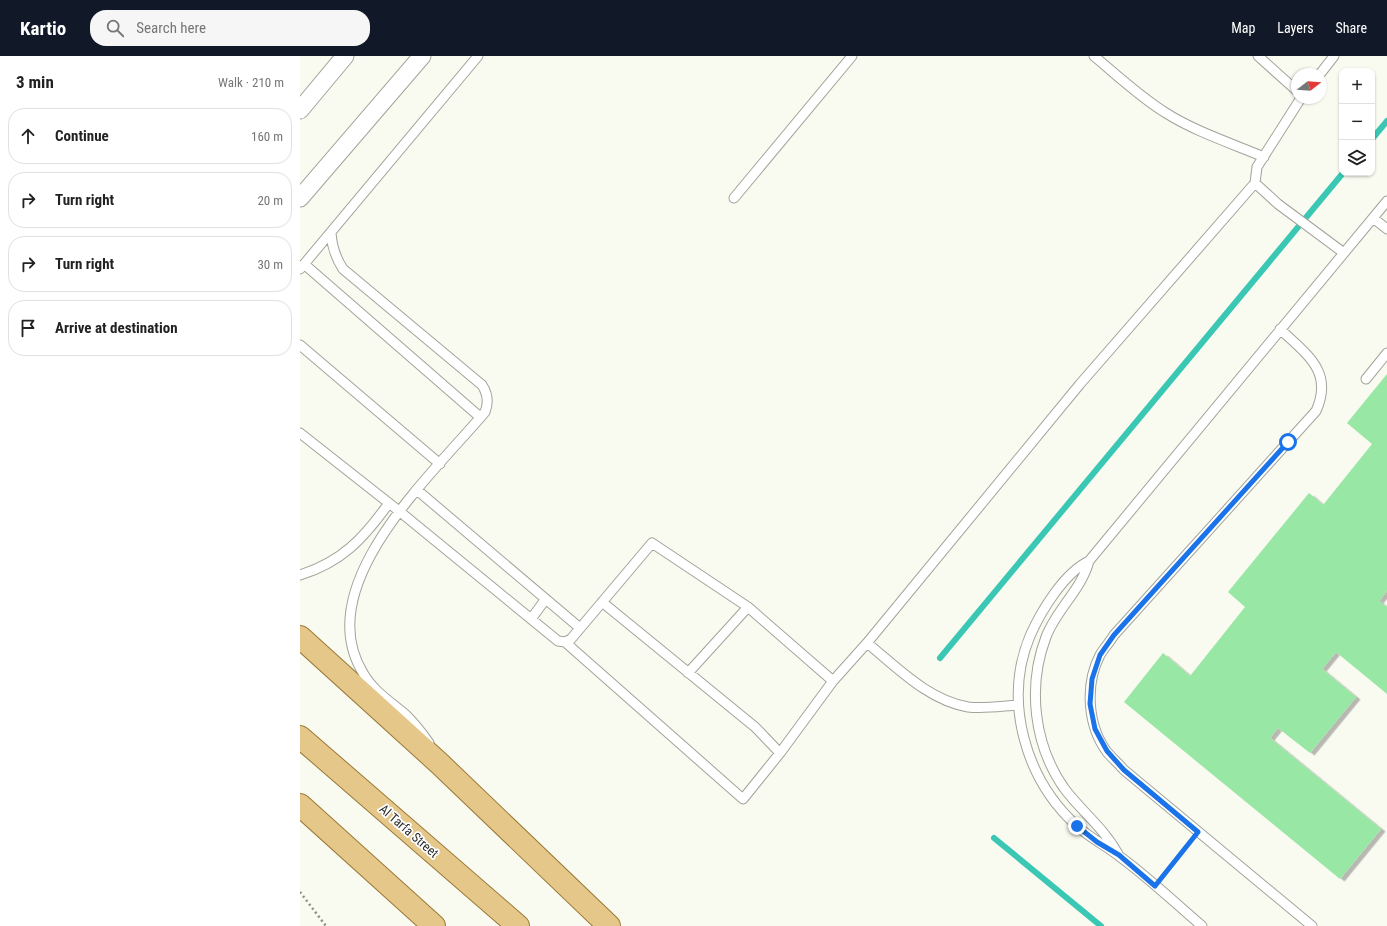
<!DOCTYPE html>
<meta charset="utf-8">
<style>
:root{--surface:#fff;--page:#f6f6f6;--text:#222;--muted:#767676;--line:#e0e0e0;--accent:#111827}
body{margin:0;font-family:"Roboto Condensed",sans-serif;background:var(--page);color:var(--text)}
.controls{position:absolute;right:12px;top:12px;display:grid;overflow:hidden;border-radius:8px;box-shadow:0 1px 3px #0004}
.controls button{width:36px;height:36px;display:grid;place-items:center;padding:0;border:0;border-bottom:1px solid var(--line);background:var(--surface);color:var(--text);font:20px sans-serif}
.compass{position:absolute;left:991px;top:12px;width:36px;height:36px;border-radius:50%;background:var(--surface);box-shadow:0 1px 3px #0004;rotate:73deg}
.stop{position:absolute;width:12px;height:12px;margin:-9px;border:3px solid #1a73e8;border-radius:50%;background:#fff}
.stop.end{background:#1a73e8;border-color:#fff;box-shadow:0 1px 4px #0008}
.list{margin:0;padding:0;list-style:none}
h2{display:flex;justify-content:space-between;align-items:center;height:52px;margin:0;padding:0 16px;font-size:17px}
h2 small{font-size:13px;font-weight:400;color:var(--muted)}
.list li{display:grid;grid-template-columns:26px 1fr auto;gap:12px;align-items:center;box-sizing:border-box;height:56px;margin:0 8px 8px;padding:0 8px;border:1px solid var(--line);border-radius:16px}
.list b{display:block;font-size:15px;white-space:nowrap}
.list em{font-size:13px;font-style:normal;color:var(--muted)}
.icon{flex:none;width:22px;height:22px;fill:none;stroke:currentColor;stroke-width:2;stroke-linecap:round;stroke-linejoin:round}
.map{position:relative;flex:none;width:1087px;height:870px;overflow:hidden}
header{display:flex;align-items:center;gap:24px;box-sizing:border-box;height:56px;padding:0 20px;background:var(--accent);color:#fff}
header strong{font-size:19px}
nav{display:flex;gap:22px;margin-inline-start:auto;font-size:14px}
.search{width:280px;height:36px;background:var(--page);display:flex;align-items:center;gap:10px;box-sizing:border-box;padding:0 14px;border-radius:16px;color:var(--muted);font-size:15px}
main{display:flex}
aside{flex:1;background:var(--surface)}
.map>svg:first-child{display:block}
</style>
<header>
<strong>Kartio</strong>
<div class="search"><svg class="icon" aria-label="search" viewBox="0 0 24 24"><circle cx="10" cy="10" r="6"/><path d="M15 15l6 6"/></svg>Search here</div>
<nav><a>Map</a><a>Layers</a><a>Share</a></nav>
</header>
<main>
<aside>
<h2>3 min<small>Walk · 210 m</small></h2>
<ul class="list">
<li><svg class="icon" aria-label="ahead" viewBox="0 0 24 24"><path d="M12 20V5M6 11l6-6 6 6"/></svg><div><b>Continue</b></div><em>160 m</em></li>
<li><svg class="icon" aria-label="right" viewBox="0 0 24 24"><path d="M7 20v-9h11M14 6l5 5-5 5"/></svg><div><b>Turn right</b></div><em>20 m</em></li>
<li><svg class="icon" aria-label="right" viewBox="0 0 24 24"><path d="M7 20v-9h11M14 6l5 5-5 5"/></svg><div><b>Turn right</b></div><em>30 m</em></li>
<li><svg class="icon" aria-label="arrive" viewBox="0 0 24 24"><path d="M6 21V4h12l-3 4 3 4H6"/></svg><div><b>Arrive at destination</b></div></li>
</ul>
</aside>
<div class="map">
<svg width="1087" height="870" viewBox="0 0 1087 870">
<defs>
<filter id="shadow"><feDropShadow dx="4.5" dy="2.5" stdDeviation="0" flood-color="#0004"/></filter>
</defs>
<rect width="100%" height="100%" fill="#f9fbf1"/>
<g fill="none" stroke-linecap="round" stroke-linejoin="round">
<path stroke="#3ac8b4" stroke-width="6" d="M1072,83L1087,65
M640,602L1043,117
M694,782L801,870"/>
</g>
<path fill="#98e7a4" filter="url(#shadow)" d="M1087,318V535L1079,545L1087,551V638L1036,596L1022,613L1056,641L1010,697L978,672L970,682L1081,773L1040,823L824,646L863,597L890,620L945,551L928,536L1009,437L1023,449L1072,388L1047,367Z"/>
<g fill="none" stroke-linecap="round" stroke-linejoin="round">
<g stroke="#a2a39a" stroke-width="11">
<path id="service" d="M794,0C818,20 840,41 866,57C894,75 933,88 964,101
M958,0L997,35
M1020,18L1034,0
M1001,42L957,111L955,127L978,148L1044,197
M434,142L552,0
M1073,162L1087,173
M31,177C32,191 35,201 43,213L182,329C188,338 189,346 185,356C133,418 9,529 63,617C73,635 91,646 106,659C115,668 122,677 129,687
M4,208L180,361
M0,213L178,0
M980,273C1006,298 1034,315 1016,355L814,579C810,586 804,592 800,599C785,628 787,669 807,696C812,702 819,708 824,714L1012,870
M0,289L140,408
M1066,323L1087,297
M0,377L99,455L258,585L265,586L271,583L352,487L448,551L533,625
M117,434L280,572
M789,505C782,533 756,554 746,581C727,631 734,689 764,732C781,755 804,772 818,798
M0,519C42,506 64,482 89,447
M302,546L455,671L480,697
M231,563L245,544
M265,586L443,743L480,697L533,625L567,587L780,328L955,127
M567,587C598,612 628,644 668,651C684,653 702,650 718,649
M388,617L448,551
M902,870C875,847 848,821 819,800C805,789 790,782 777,770C725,723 703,645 730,580C741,555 764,517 789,505L1087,145"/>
</g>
<g stroke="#a2a39a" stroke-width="19">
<path id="minor" d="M0,54L45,0
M0,142L122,0"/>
</g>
<g stroke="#9a7936" stroke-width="24">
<path id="primary" d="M0,581L140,708L309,870
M0,681L218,870
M0,749L134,870"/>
</g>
<path stroke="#8c8d86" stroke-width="2.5" stroke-dasharray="2 3" stroke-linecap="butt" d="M865,817L889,787
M0,836L26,870"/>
<use href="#service" stroke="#fff" stroke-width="9"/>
<use href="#minor" stroke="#fff" stroke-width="17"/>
<use href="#primary" stroke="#e5c78a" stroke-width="22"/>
</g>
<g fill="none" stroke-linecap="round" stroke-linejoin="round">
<path stroke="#1a73e8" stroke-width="5" d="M777,770L797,786L819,799L855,830L898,776L824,714L807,695L795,673L790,648L792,623L800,599L814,579L988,386"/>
</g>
<g text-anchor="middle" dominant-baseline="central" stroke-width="3.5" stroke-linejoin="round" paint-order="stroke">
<g font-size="13" fill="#2d2e2a" stroke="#fff">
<text transform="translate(109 775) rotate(41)">Al Tarfa Street</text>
</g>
</g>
</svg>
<div class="controls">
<button>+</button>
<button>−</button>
<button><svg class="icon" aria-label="layers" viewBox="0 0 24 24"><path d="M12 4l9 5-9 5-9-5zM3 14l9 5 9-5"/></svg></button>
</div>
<svg class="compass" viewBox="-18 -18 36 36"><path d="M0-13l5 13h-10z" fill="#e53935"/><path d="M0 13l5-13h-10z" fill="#767676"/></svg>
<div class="stop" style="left:988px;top:386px"></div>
<div class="stop end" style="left:777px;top:770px"></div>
</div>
</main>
